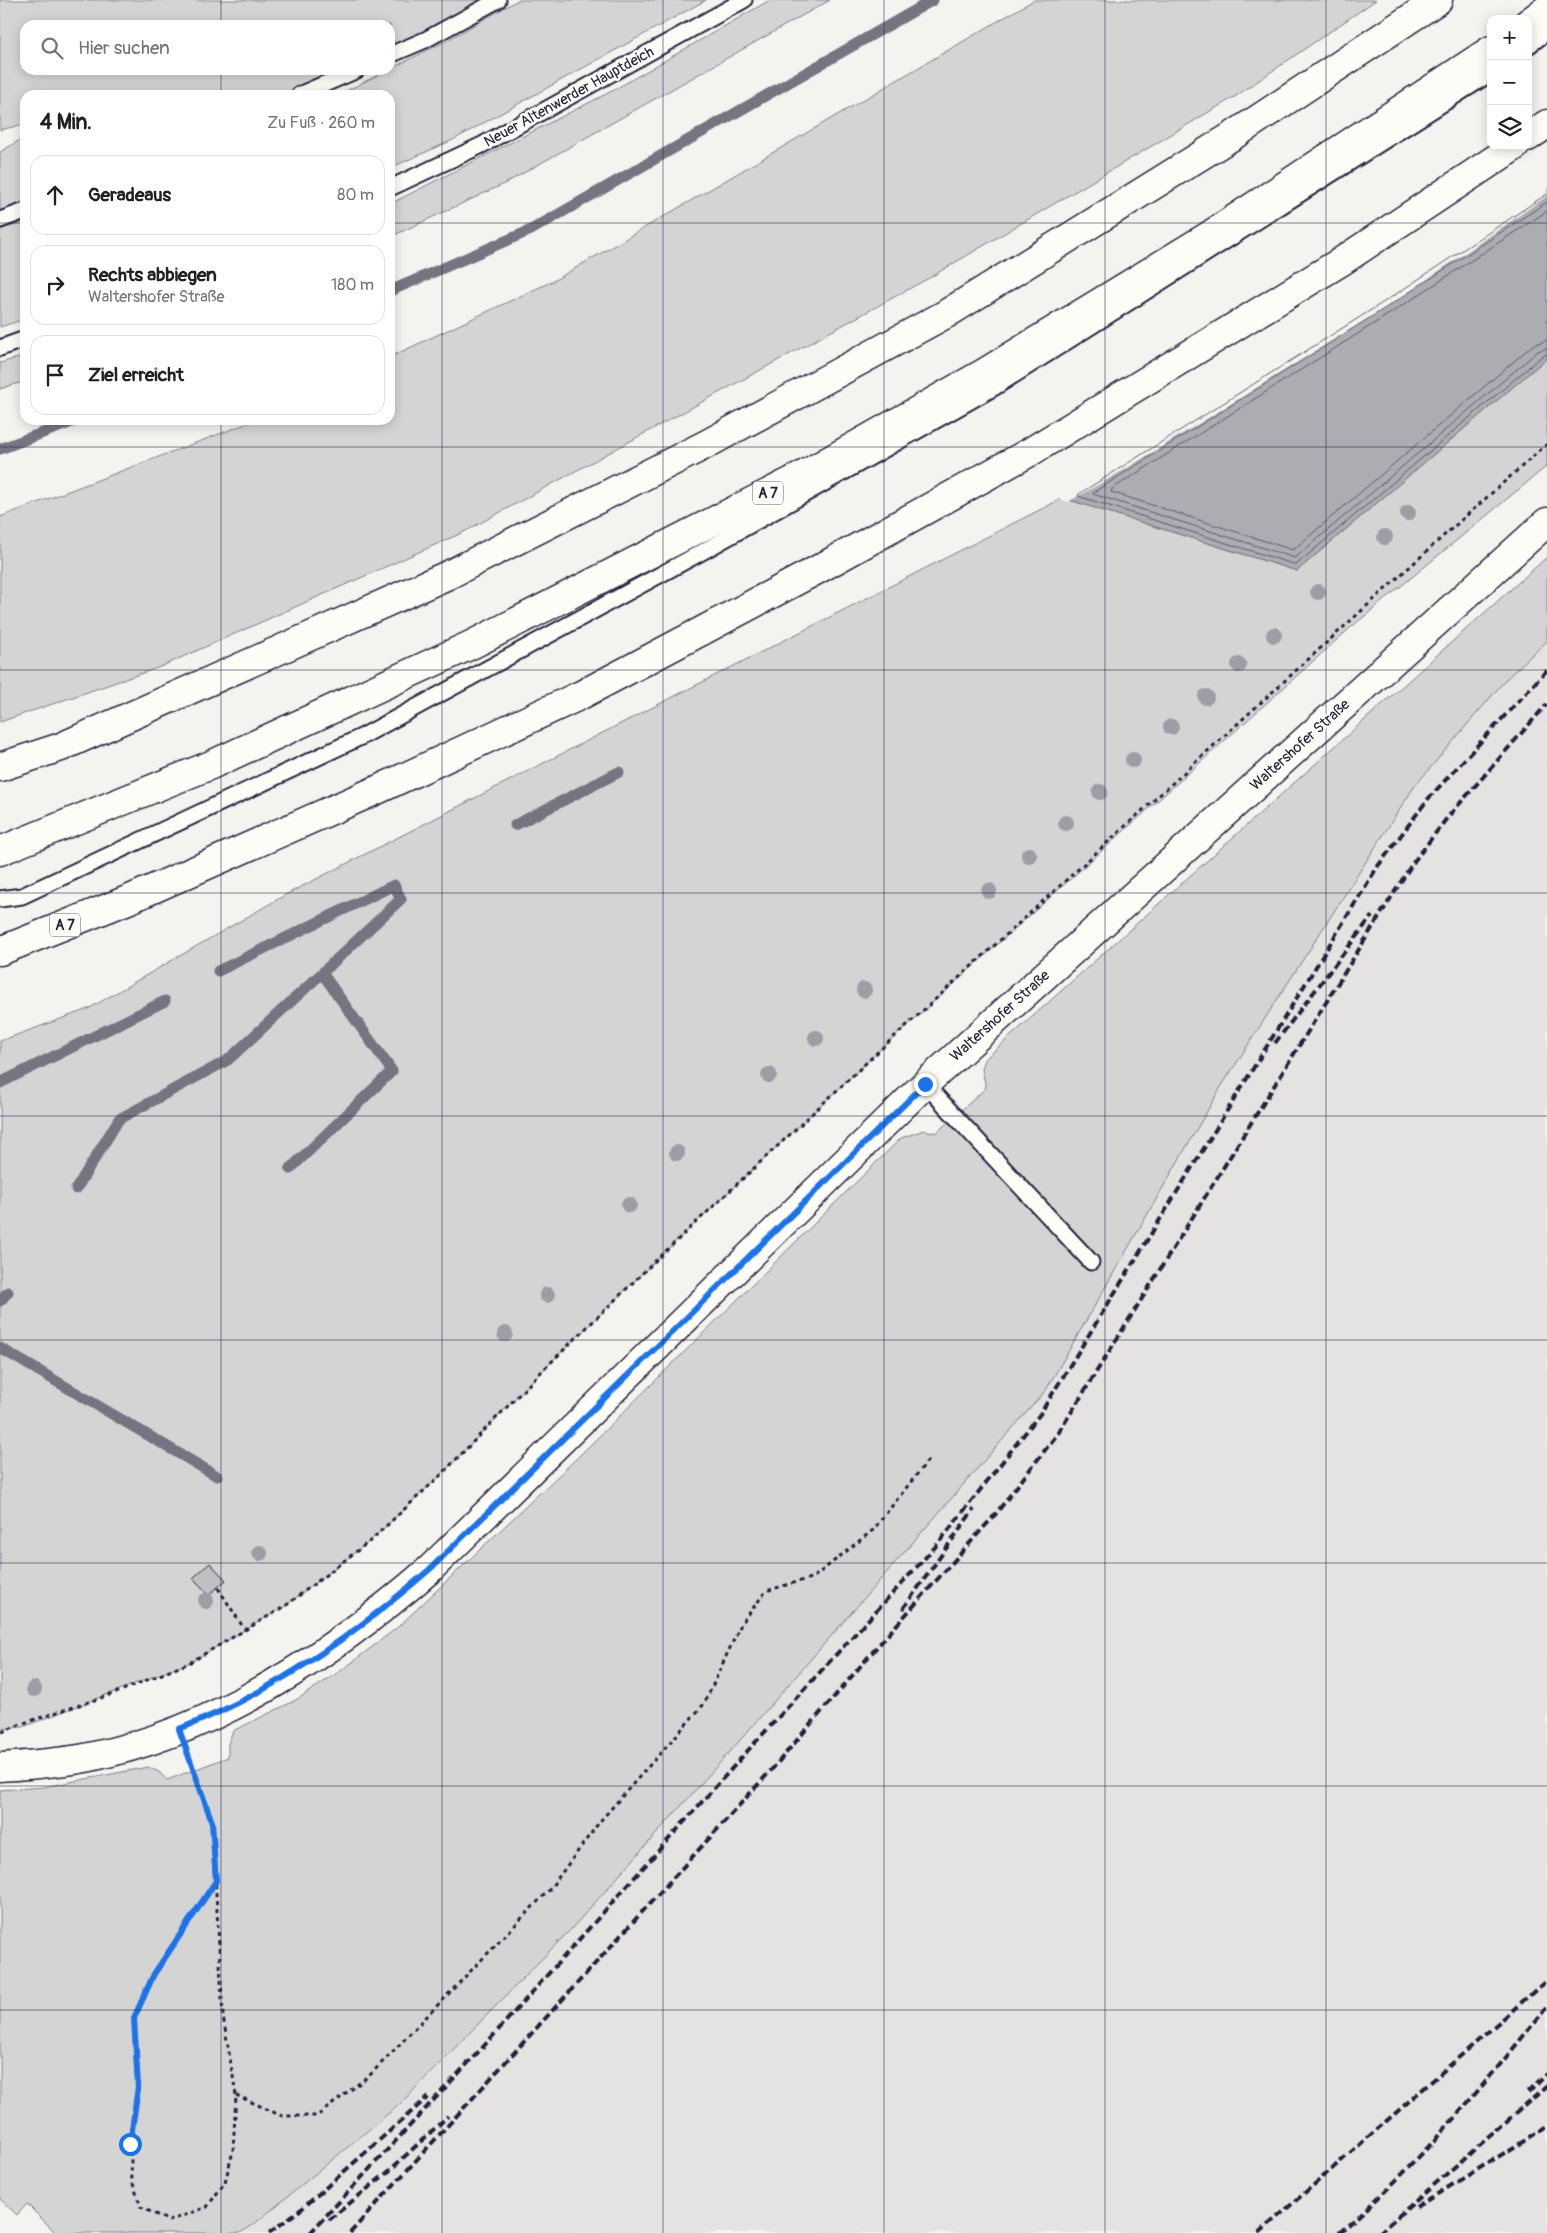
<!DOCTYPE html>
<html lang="de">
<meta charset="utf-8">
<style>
:root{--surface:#fff;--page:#f2f2f2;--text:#202124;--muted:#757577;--line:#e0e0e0}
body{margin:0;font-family:Pangolin,sans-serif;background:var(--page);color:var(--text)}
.controls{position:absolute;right:15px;top:15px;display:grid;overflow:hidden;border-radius:10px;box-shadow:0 2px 12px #0003}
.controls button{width:45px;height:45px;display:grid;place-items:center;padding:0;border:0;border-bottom:1px solid var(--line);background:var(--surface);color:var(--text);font:25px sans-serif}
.stop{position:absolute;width:15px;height:15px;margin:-11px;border:4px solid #1a73e8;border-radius:50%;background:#fff}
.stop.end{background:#1a73e8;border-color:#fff;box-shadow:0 1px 5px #0008}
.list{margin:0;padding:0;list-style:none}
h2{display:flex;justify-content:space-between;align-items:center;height:65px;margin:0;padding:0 20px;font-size:21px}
h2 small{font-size:16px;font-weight:400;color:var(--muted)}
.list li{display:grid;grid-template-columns:32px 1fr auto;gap:15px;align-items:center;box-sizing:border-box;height:80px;margin:0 10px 10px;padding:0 10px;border:1px solid var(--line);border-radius:15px}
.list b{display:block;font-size:19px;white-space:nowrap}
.list p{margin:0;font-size:16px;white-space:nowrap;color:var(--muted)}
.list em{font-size:16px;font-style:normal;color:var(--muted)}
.icon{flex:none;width:28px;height:28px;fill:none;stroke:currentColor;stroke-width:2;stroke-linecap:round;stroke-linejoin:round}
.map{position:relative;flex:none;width:1547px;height:2233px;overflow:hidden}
.search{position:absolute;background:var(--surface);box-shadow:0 2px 12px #0003;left:20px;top:20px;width:375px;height:55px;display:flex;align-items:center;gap:12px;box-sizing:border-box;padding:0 18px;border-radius:15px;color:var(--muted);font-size:19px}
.panel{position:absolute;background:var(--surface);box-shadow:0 2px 12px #0003;left:20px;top:90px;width:375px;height:335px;border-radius:15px}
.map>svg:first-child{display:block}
</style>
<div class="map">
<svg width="1547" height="2233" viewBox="0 0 1547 2233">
<rect width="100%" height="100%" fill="#f4f3ef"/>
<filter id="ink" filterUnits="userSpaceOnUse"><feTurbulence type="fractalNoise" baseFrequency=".02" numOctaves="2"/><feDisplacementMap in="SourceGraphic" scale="10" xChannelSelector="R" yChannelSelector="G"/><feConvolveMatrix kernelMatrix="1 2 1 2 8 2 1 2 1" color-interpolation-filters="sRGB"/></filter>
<g filter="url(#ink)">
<path fill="#e4e3e2" d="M1547,641V2233H240L254,2225L400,2104L573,1927L742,1738L1046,1390L1221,1087L1414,787L1507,678Z"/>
<path fill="#d5d4d5" stroke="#7c7b88" d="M0,0H498L390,55V25H25V70H357L299,95H25V124L0,130Z
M518,0H706L453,140L390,168V95H338L446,41Z
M770,0H830L504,184L390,237V204L612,91Z
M1034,0H1376L1236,96L929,278L464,532L160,667L0,722V517L256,420H390V357L555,280Z
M25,137V211L0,220V152Z
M25,222V319L0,327V230Z
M25,356V381L0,389V363Z
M1547,358V466L1349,629L882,1048L653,1263L538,1375L441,1475L370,1541L284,1607L189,1663L23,1727L0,1729V1041L88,1009L285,895L1063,498L1297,571Z
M1547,557V641L1507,678L1414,787L1221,1087L1046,1390L742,1738L573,1927L400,2104L253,2225L240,2233H56L27,2204L17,2215L0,2199V1790L44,1787L148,1767L159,1772L167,1780L228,1757V1744L233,1731L296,1700L342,1670L398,1627L577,1458L901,1138L924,1130L936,1133L986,1088L982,1069L985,1059Z"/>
<path fill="#acacb2" stroke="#757582" d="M1547,188V358L1297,571L1063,498L1384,296Z"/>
<path fill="#f4f3ef" d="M1547,186V196L1393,303L1124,470L1068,502L1060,499L1061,496L1383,293Z"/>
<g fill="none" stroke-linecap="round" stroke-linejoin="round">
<path stroke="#59596b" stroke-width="1" d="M1547,194L1387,300L1079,494L1078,496L1296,565L1542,356L1547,354
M1547,202L1390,305L1094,492L1093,494L1295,558L1538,351L1547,348
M1547,211L1394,311L1112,489L1111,492L1293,550L1533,345L1547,340"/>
<path stroke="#757582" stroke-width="11" d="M390,291L531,230L933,0
M0,449L77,420
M515,825L619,772
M218,971L394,885L401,899L322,973L392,1071L290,1169
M0,1083L165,1001
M76,1189L119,1119L228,1060L322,973
M0,1301L8,1292
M0,1348L217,1476"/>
</g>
<path fill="#c0bfc2" stroke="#22223b" d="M210,1563L226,1580L209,1595L193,1578Z"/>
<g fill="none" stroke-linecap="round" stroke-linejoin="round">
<g stroke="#22223b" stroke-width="19">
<path id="lane" d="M1528,46L1547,32
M390,55L425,40L498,0
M299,95L357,70
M390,188L482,145L744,0
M0,220L25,211
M0,348L25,339
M0,899L22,896L363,736L702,552L995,387L1491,73
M925,1084L1091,1262"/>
</g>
<g stroke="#22223b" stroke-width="31">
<path id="street" d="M0,1767C30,1765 61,1763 90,1757C219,1730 332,1654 430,1569L925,1084L1547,522"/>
</g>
<g stroke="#22223b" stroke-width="31">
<path id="highway" d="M1528,23L1547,9
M1528,137L1547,124
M0,767L61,747L448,575L705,445L946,314L1234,135L1438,0
M0,851L211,765L473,644L802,476L984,373L1207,237L1491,50
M0,951L130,899L377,790L581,695L815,571L1030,452L1342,261L1515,146"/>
</g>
<path stroke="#22223b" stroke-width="3" stroke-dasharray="4 4" stroke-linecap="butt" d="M218,1588L245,1630
M2,1732L21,1724L113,1694L189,1663L284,1607L370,1541L441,1475L538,1375L653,1263L882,1048L1449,531L1547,444
M190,1760L212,1822L223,2016L236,2095L233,2151L225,2182L207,2207L169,2221L141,2207L132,2181L130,2144L138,2087L134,2018L154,1974L216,1881
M236,2095L282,2116H317L370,2075L549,1890L601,1820L704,1704L741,1624L766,1591L814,1577L873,1530L929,1459"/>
<use href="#lane" stroke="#fdfcf7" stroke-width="15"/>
<use href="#street" stroke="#fdfcf7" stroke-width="28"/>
<use href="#highway" stroke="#fdfcf7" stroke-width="28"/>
<path stroke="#22223b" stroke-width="4" stroke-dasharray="8 4" stroke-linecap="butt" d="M1275,1043L1372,916
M903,1609L974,1509
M1528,2093L1547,2074
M1416,2207L1547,2127
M329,2220L388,2172L448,2116
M269,2233L304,2207L428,2097
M310,2233L483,2047L751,1747L936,1546L1040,1414L1378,866L1428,799L1547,670
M350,2233L774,1767L876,1648L994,1516L1059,1432L1412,864L1447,818L1547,704
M1259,2233L1547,1980
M1339,2233C1417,2167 1483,2086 1547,2007
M1379,2233L1547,2086"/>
</g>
<g fill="#9e9da5">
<circle cx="1408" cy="513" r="8"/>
<circle cx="1385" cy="537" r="8"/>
<circle cx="1318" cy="592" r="8"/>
<circle cx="1274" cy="635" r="8"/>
<circle cx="1239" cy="665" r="8"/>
<circle cx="1206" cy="697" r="8"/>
<circle cx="1171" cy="727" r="8"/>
<circle cx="1133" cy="760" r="8"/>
<circle cx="1100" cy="792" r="8"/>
<circle cx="1066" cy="823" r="8"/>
<circle cx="1029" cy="855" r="8"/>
<circle cx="989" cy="891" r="8"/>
<circle cx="864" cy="990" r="8"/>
<circle cx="816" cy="1038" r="8"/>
<circle cx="769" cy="1075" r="8"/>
<circle cx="677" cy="1153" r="8"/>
<circle cx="629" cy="1205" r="8"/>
<circle cx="547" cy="1295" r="8"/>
<circle cx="505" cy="1334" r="8"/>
<circle cx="260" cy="1553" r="8"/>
<circle cx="206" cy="1601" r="8"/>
<circle cx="34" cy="1689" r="8"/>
</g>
</g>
<g fill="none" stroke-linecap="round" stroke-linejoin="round" filter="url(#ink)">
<path stroke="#1a73e8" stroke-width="6" d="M130,2144L138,2087L134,2018L154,1974L216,1881L212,1822L179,1729C273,1693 355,1634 430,1569L925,1084"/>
</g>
<path fill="none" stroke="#22223b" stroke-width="1" stroke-opacity="0.55" d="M221,0V25M442,0V2233M663,0V2233M884,0V2233M1105,0V2233M1326,0V2233M221,70V95M0,223H25M390,223H1547M221,420V2233M0,447H1547M0,670H1547M0,893H1547M0,1116H1547M0,1340H1547M0,1563H1547M0,1786H1547M0,2010H1547"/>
<g text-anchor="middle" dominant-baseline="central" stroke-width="5" stroke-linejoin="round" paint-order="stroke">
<g fill="#fdfcf7" stroke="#646373" stroke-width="1">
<rect x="753" y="481.5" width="30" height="23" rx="4"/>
<rect x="50" y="913.5" width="30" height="23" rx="4"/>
</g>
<g font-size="14" font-weight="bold" fill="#22223b">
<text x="768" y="493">A 7</text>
<text x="65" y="925">A 7</text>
</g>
<g font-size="15" fill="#22223b" stroke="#fdfcf7">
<text transform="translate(569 97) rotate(-29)">Neuer Altenwerder Hauptdeich</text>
<text transform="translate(1300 745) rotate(-42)">Waltershofer Straße</text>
<text transform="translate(1000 1016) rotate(-42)">Waltershofer Straße</text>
</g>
</g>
</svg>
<div class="controls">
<button>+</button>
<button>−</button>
<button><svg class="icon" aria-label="layers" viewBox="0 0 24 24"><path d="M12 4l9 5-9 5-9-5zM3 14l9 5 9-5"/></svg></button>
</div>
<div class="stop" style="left:130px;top:2144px"></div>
<div class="stop end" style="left:925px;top:1084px"></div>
<div class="search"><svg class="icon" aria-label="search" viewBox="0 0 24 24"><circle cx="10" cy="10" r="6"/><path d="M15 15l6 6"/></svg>Hier suchen</div>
<section class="panel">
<h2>4 Min.<small>Zu Fuß · 260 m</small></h2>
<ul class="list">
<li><svg class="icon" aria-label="ahead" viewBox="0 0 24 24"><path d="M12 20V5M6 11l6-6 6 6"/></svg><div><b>Geradeaus</b></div><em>80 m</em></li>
<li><svg class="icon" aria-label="right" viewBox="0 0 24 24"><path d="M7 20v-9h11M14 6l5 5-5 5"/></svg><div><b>Rechts abbiegen</b><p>Waltershofer Straße</p></div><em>180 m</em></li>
<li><svg class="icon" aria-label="arrive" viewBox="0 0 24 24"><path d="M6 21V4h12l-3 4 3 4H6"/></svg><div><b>Ziel erreicht</b></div></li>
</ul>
</section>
</div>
